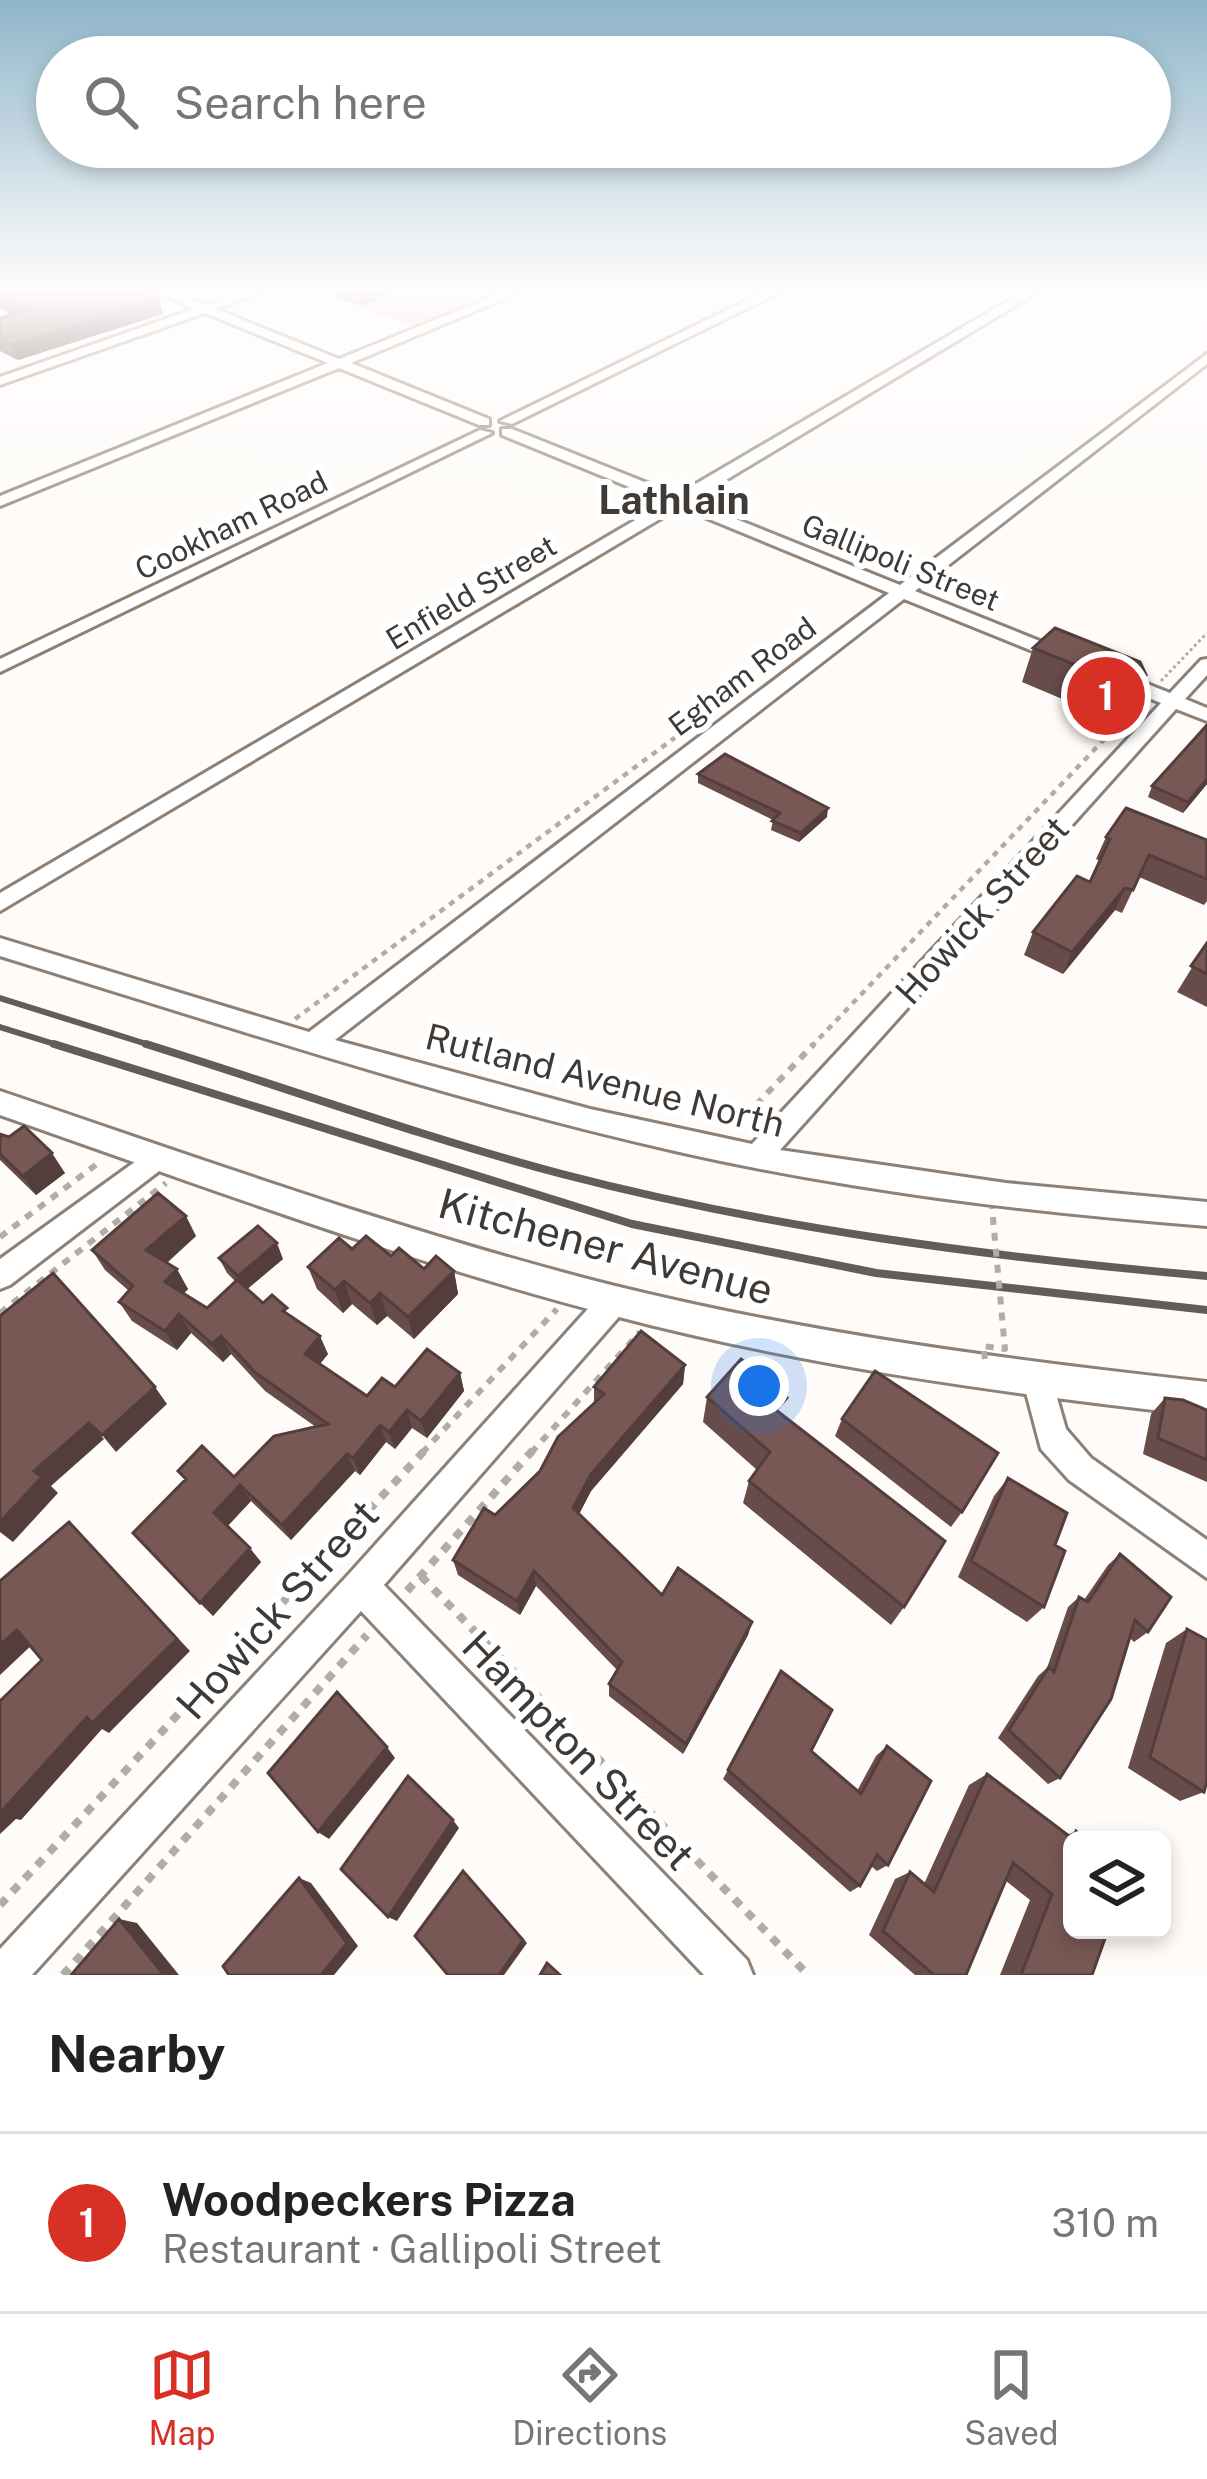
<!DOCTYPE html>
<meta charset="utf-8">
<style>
:root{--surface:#fff;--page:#f2f2f2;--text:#222;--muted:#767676;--line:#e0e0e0;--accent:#d93025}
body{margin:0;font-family:"Public Sans",sans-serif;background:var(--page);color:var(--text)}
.controls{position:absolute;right:36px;bottom:36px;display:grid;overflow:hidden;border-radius:18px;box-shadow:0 6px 18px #0003}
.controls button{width:108px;height:108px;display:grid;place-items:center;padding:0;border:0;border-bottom:3px solid var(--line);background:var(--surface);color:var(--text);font:60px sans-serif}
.you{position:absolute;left:759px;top:1386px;width:42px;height:42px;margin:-30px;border:9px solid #fff;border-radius:50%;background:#1a73e8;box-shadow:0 0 0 18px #1a73e833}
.badge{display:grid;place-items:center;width:78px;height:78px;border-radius:50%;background:var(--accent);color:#fff;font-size:39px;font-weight:700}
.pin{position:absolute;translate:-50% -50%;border:6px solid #fff;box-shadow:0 3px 12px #0006}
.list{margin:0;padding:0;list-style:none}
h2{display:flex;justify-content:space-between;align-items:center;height:156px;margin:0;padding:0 48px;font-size:51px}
h2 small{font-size:39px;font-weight:400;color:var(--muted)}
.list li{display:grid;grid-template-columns:78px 1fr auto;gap:36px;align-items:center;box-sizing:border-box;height:180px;padding:0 48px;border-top:3px solid var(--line)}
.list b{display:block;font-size:45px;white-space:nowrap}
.list p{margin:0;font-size:39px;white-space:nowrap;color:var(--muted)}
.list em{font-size:39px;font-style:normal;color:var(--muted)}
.icon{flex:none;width:66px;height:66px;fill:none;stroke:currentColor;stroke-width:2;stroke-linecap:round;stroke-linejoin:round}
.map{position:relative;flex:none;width:1207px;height:1975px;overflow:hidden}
.search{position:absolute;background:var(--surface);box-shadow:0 6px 18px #0003;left:36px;right:36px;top:36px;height:132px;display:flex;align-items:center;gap:30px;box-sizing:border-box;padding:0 42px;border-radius:66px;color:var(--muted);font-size:45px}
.sheet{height:336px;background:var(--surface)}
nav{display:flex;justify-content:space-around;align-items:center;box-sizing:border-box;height:168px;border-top:3px solid var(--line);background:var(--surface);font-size:33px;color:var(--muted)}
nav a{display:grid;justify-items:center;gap:6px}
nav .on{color:var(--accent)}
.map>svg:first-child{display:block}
</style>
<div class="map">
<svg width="1207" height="1975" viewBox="0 0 1207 1975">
<rect width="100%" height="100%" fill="#fefbf8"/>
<path fill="#ddc7cf" d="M321,292H515L422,330Z"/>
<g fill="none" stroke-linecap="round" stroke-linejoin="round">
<g stroke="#8d8076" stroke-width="6">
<path id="minor" d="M157,292H174L206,305L242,292H260L216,309L339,359L504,292H521L351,363L489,419V425H479L339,368L0,506V496L328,363L205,313L0,385V377L194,309Z
M764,292H780L512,424L500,421Z
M1023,292H1038L691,501L900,585L1207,354V364L915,591L1072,654V662H1060L904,599L335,1040L590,1109L752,1144L1161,703L1108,682V674H1122L1170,693L1201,660L1207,659V675L1185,699L1207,708V721L1176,709L780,1150L1006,1183L1207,1202V1226C1028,1212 850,1191 675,1151C446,1099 224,1025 0,956V938L309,1032L889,593L680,507L0,911V893L666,502L502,435V429H512L677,495Z
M480,430L492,433L0,672V659Z
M157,1146L167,1149L170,1157L167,1165L10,1285L0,1289V1259Z
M614,1287L624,1291L629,1301L624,1311L384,1585L747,1960L753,1975H704L361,1611L32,1975H0V1949L349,1574L604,1291Z
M1038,1366L1049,1370L1066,1429L1091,1458L1207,1540V1578L1069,1480L1041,1449L1023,1381L1027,1370Z"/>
</g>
<g stroke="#8d8076" stroke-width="6">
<path id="tertiary" d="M0,1091C204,1160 406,1233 615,1286C810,1334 1008,1360 1207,1382V1416C1008,1394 809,1367 615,1316C406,1262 203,1186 0,1115Z"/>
</g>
<path stroke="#b0aca9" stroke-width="3" stroke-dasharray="3 3" stroke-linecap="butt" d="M1185,292L1207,298
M1161,681L1207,633
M684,731L763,672
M1112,731L1136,706"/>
<path stroke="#b0aca9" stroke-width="4.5" stroke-dasharray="6 6" stroke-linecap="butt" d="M295,1019L688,728
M811,1047L1115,728"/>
<path stroke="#b0aca9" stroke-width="6" stroke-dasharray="8 8" stroke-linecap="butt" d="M734,1128L814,1044
M0,1237L101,1161
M0,1313L166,1183
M422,1453L557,1309
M531,1453L640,1332"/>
<path stroke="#b0aca9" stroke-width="8" stroke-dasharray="9 9" stroke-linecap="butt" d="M421,1576L808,1975
M407,1591L533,1450
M0,1905L425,1450
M63,1975L367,1635"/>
<use href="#minor" fill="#fff" fill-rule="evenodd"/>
<use href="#tertiary" fill="#fff" fill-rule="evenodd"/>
<path stroke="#625d59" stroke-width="6" d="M0,998L156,1047
M0,1027L64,1047"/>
<path stroke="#625d59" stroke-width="8" d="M54,1044L632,1224L876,1273L1207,1310
M146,1044C284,1087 422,1137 562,1174C773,1229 990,1257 1207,1276"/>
<path stroke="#b0aca9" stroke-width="6" stroke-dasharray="8 8" stroke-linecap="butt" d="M985,1359L983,1346L1005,1349L992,1208"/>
</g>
<path fill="#674c49" d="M0,292L159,300L163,314L18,360L0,351V318L11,314L0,309Z
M336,292H386V296L362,306L337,298Z
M1033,648L1146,675L1132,710L1119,723L1022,682Z
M698,774L827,817L799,842L771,830L773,820L698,783Z
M1207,784L1183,813L1148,797L1152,786Z
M1106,837L1207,840V901L1204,905L1139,877L1122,913L1115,910L1063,974L1024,955L1033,932L1090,882L1100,861L1096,859Z
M1207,943V1007L1177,992Z
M0,1134L65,1173L36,1195L0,1160Z
M196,1236L167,1263L188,1289L184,1293L207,1308L235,1281L227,1273L219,1258L283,1259L247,1289L263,1303L290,1316L328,1354L320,1364L367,1396L460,1373L464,1391L427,1438L412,1428L395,1449L386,1442L360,1475L355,1471L291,1540L251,1501L227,1526L261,1562L213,1616L185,1480L178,1471L234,1477L316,1427L265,1391L231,1354L223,1362L191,1333L177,1350L132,1321L119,1302L129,1291L105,1270L92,1250Z
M352,1249L391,1256L424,1269L454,1271L458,1294L414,1339L387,1316L377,1325L352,1304L343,1313L317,1289L308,1267Z
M685,1365L683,1384L591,1491L579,1514L662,1595L752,1622L748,1635L683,1754L609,1696V1684L617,1670L536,1586L520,1615L458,1575L453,1560L540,1471L594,1403V1387Z
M707,1397L782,1414L904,1607L891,1625L743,1503L749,1481L757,1470L703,1422Z
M1165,1398L1207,1410V1482L1143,1454L1151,1414Z
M842,1419L962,1512L951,1527L835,1436Z
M1008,1478L1055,1545L1044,1607L1027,1622L958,1577L994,1496Z
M1120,1554L1148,1632L1134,1642L1129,1637L1060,1778L1048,1784L998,1738L1038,1676L1047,1668L1068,1607L1079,1597L1084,1600L1108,1565Z
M1187,1629L1204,1792L1180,1801L1128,1768L1166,1643Z
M781,1671L811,1751L857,1791L876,1756L887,1746L888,1865L877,1871L871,1866L860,1886L850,1892L723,1779Z
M987,1774L1067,1835L1076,1831L1092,1975H1000L1030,1900L1006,1881L966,1975H915L869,1935L895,1879L910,1872L924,1884L969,1785Z"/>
<path fill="#543e3c" d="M386,292V296L362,306L360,293Z
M159,300L163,314L18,360L13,345Z
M1146,675L1132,710L1119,723L1133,688Z
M1207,779V784L1183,813L1188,802Z
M828,808L827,817L799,842L801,833Z
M1125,888L1115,910L1063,974L1072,952Z
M52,1153L65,1173L36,1195L23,1176Z
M186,1216L196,1236L158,1270L146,1250Z
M277,1243L283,1259L245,1291L238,1276Z
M177,1269L188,1289L177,1301L165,1282Z
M454,1271L458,1294L414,1339L408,1317Z
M344,1281L352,1304L343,1313L335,1290Z
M380,1293L387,1316L377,1325L370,1303Z
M179,1314L191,1333L177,1350L165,1331Z
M221,1336L231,1354L223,1362L212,1344Z
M320,1336L328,1354L313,1372L305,1354Z
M685,1365L683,1384L591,1491L574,1524L573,1508L591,1474Z
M460,1373L464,1391L427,1438L421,1421Z
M155,1387L167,1404L116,1452L102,1435Z
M407,1410L412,1428L395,1449L389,1432Z
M89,1423L104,1439L51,1486L58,1493L13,1542L0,1532V1522L34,1471Z
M380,1425L386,1442L360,1475L353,1458Z
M347,1454L355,1471L291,1540L282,1525Z
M240,1485L251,1501L226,1528L214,1513Z
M69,1522L190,1651L109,1733L102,1729L21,1820L16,1819L0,1834V1811L87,1717Z
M250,1548L261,1562L213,1616L200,1603Z
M534,1571L536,1586L520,1615L517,1601Z
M752,1622L748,1635L683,1754L686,1744Z
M17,1630L35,1642L0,1675V1645Z
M387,1747L395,1758L329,1839L318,1832Z
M453,1820L459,1828L397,1921L388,1917Z
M463,1871L527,1943L504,1975H499Z
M299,1878L311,1883L358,1946L334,1975H321Z
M119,1919L137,1923L179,1975H164Z"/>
<path fill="#785855" stroke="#543e3c" stroke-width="3" d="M0,292H142L159,300L13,345L0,339V318L27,309L0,297Z
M1055,628L1140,662L1146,675L1133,688L1033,648Z
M1207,725V779L1188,802L1152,786Z
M725,754L828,808L801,833L772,821L780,813L698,774Z
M1126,808L1207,840V879L1149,855L1133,890L1125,888L1072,952L1033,932L1077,876L1090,882L1110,839L1106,837Z
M1207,943V974L1191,966Z
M24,1126L52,1153L23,1176L0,1154V1134L9,1137Z
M158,1193L186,1216L146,1250L177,1269L165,1282L207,1308L237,1280L263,1303L272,1295L287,1308L283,1311L320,1336L305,1354L367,1396L382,1378L395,1387L427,1349L460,1373L421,1421L407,1410L389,1432L380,1425L353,1458L347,1454L282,1525L240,1485L214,1513L250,1548L200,1603L133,1533L186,1479L178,1471L202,1446L234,1477L274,1436L328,1424L256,1373L221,1336L212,1344L179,1314L165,1331L119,1302L133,1286L92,1250Z
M258,1226L277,1243L238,1276L219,1258Z
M366,1236L391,1256L399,1248L424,1269L436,1256L454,1271L408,1317L380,1293L370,1303L344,1281L335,1290L308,1267L339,1238L352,1249Z
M53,1273L155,1387L102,1435L89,1423L34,1471L42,1477L0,1522V1316Z
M641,1331L685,1365L591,1474L573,1508L662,1595L678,1568L752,1622L686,1744L609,1684L622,1662L534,1571L517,1601L453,1560L484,1508L495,1515L540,1471L558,1437L604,1394L594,1387Z
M741,1359L787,1398L776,1410L945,1541L904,1607L749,1481L770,1452L707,1397Z
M875,1371L998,1453L962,1512L842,1419Z
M1165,1398L1183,1400L1207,1410V1460L1158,1438Z
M1008,1478L1067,1513L1055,1545L1065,1551L1044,1607L971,1561Z
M69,1522L177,1639L92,1723L87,1717L0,1813V1701L42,1660L17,1630L0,1645V1581Z
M1120,1554L1171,1597L1148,1632L1135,1620L1111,1699L1060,1778L1009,1730L1049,1667L1054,1672L1079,1597L1088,1602Z
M1187,1629L1207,1640V1780L1204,1792L1150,1757Z
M781,1671L832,1710L811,1751L861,1794L887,1746L931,1781L888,1865L877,1855L860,1886L728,1770Z
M337,1692L387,1747L318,1832L268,1773Z
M987,1774L1073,1839L1076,1831L1087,1840H1072V1930H1108L1092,1975H1021L1052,1894L1013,1863L966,1975H934L883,1931L910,1872L934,1892Z
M408,1776L453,1820L388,1917L341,1869Z
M463,1871L523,1940L499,1975H448L415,1936Z
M299,1878L347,1943L321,1975H229L223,1966Z
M119,1919L164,1975H71Z
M547,1963L560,1975H540Z"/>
<linearGradient id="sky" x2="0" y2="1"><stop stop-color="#8fb6ca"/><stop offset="0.51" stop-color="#fffdfc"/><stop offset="1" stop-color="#fffdfc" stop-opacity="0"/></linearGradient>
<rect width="1207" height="569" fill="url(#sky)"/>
<g text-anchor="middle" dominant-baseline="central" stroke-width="12" stroke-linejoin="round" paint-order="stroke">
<g font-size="30" fill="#403a36" stroke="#fff">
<text transform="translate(231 525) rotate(-26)">Cookham Road</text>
<text transform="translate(901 562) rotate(22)">Gallipoli Street</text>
<text transform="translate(471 592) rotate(-31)">Enfield Street</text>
<text transform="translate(742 676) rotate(-37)">Egham Road</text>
</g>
<g font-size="36" fill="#403a36" stroke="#fff">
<text transform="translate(982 910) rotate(-48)">Howick Street</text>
<text transform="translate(605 1080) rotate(14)">Rutland Avenue North</text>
</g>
<g font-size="39" font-weight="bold" fill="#403a36" stroke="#fff">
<text x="674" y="500">Lathlain</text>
</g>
<g font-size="42" fill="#403a36" stroke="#fff">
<text transform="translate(606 1246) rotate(15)">Kitchener Avenue</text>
<text transform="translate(277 1609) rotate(-48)">Howick Street</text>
<text transform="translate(579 1750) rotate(46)">Hampton Street</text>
</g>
</g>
</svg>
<div class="controls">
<button><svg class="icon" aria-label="layers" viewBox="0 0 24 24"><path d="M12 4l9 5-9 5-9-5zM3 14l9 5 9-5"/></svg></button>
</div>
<div class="you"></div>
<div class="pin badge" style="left:1106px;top:696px">1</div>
<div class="search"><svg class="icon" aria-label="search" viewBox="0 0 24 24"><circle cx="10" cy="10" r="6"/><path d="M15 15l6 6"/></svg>Search here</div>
</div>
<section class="sheet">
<h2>Nearby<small></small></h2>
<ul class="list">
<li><span class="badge">1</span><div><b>Woodpeckers Pizza</b><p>Restaurant · Gallipoli Street</p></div><em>310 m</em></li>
</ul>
</section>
<nav>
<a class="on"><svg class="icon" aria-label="map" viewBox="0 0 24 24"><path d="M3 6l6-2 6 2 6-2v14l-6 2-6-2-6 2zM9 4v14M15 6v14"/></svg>Map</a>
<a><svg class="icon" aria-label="directions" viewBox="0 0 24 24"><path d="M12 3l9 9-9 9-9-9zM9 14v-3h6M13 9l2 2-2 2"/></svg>Directions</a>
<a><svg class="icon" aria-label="saved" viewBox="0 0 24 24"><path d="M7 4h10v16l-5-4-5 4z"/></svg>Saved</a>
</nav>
